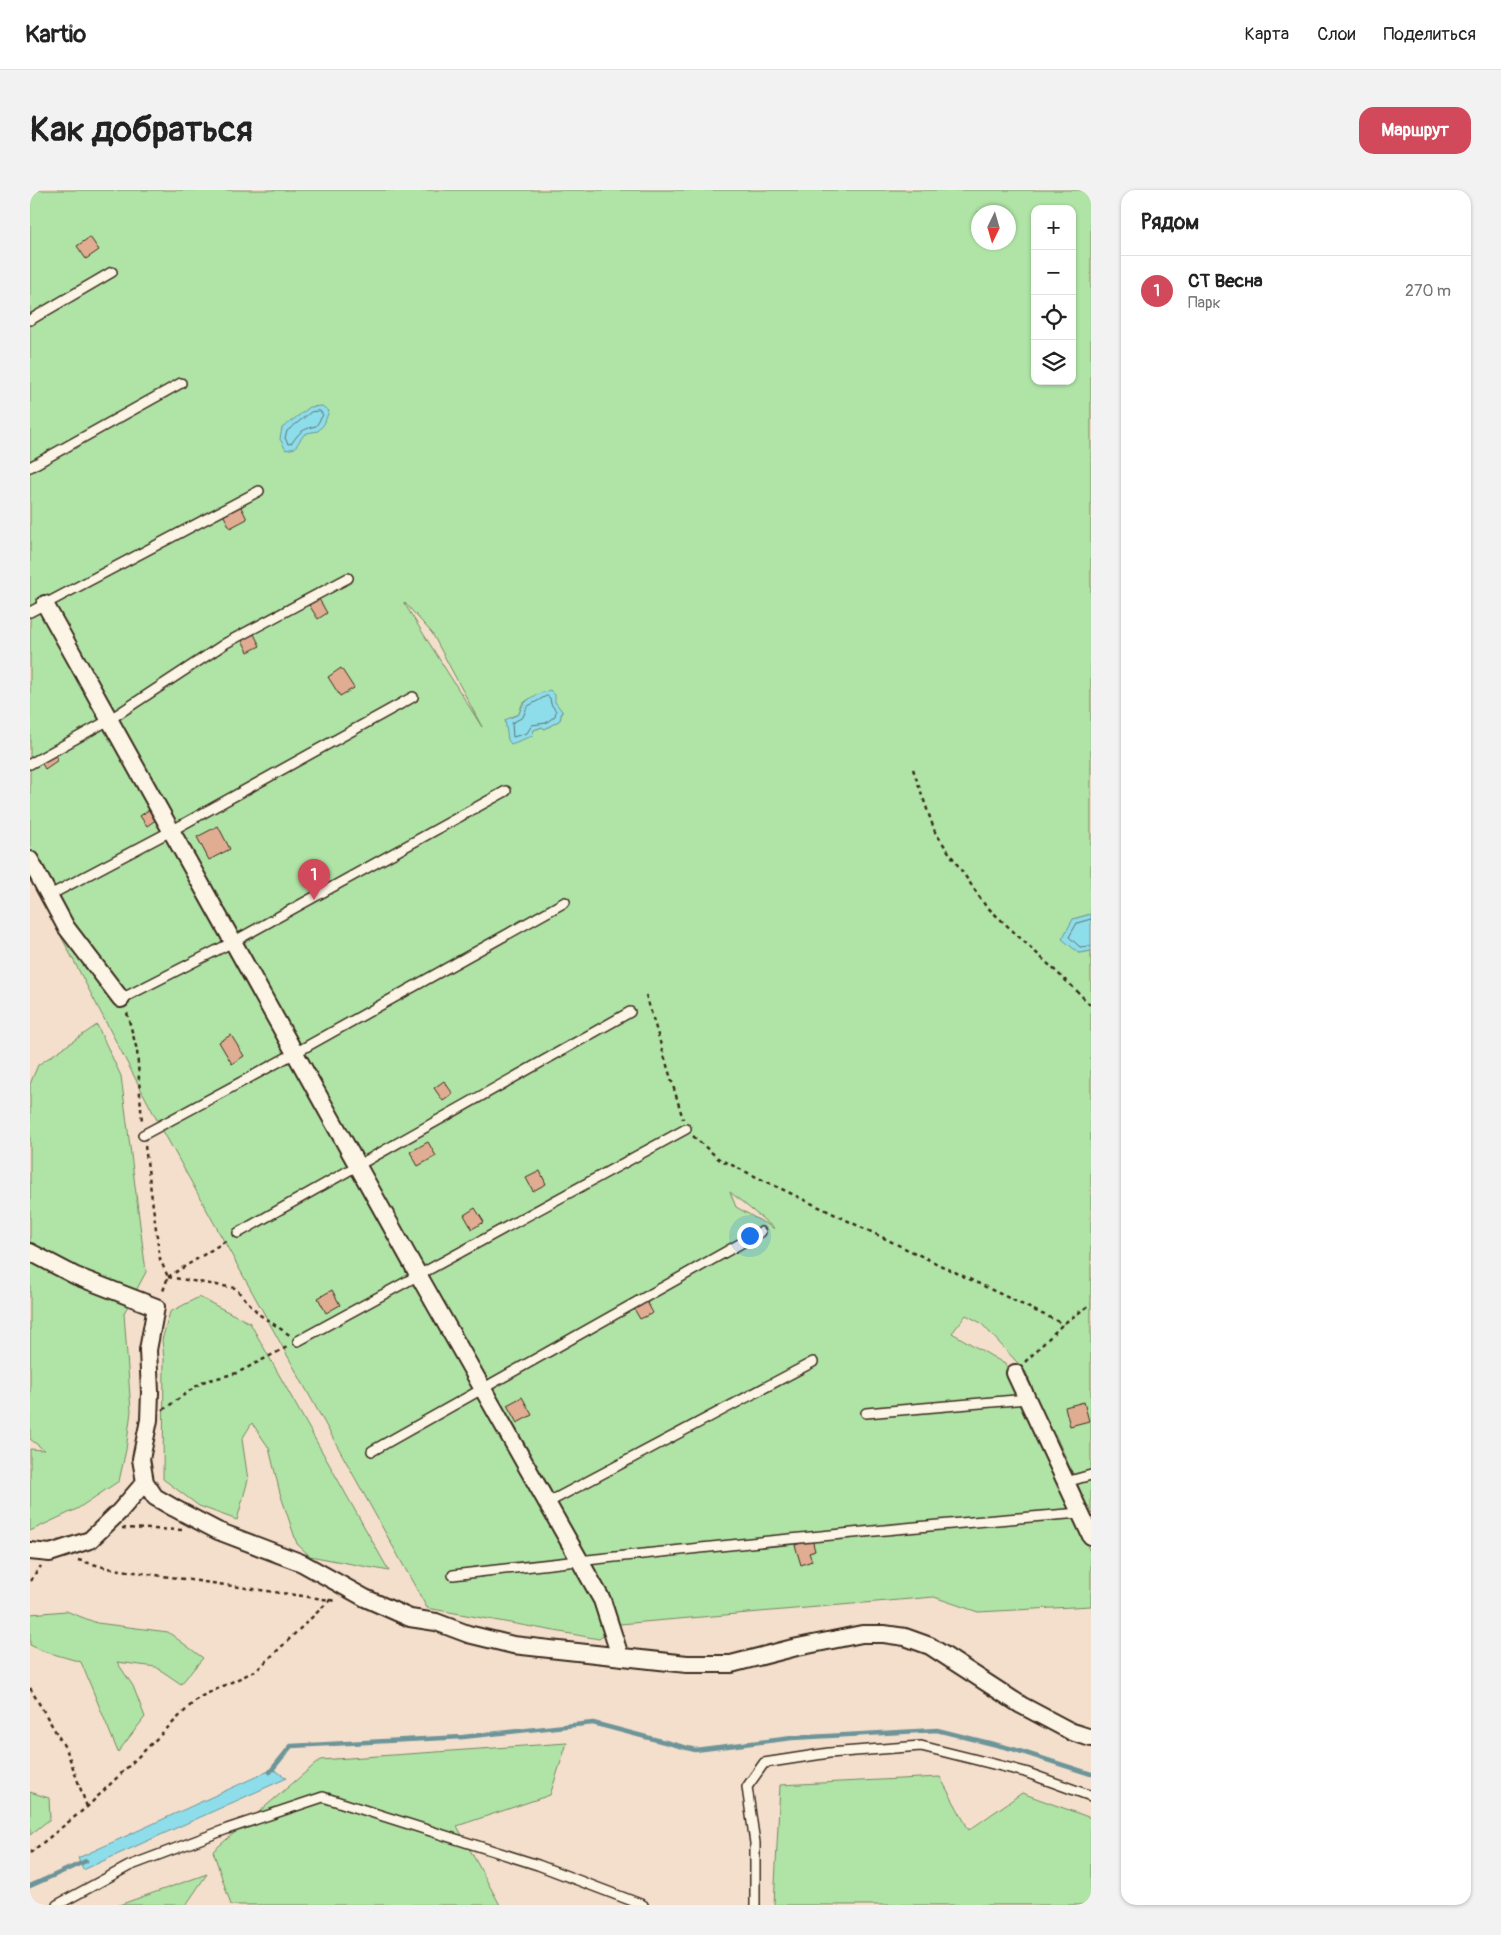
<!DOCTYPE html>
<html lang="ru">
<meta charset="utf-8">
<style>
:root{--surface:#fff;--page:#f2f2f2;--text:#222;--muted:#767676;--line:#e0e0e0;--accent:#d1495b}
body{margin:0;font-family:Pangolin,sans-serif;background:var(--page);color:var(--text)}
.controls{position:absolute;right:15px;top:15px;display:grid;overflow:hidden;border-radius:10px;box-shadow:0 1px 4px #0004}
.controls button{width:45px;height:45px;display:grid;place-items:center;padding:0;border:0;border-bottom:1px solid var(--line);background:var(--surface);color:var(--text);font:25px sans-serif}
.compass{position:absolute;left:941px;top:15px;width:45px;height:45px;border-radius:50%;background:var(--surface);box-shadow:0 1px 4px #0004;rotate:185deg}
.you{position:absolute;left:719px;top:1045px;width:18px;height:18px;margin:-12px;border:4px solid #fff;border-radius:50%;background:#1a73e8;box-shadow:0 0 0 8px #1a73e833}
.badge{display:grid;place-items:center;width:32px;height:32px;border-radius:50%;background:var(--accent);color:#fff;font-size:16px;font-weight:700}
.pin{position:absolute;translate:-50% -41px;filter:drop-shadow(0 1px 2px #0008)}
.pin::after{content:'';position:absolute;top:26px;width:18px;height:15px;background:inherit;clip-path:polygon(0 0,100% 0,50% 100%)}
.list{margin:0;padding:0;list-style:none}
h2{display:flex;justify-content:space-between;align-items:center;height:65px;margin:0;padding:0 20px;font-size:21px}
h2 small{font-size:16px;font-weight:400;color:var(--muted)}
.list li{display:grid;grid-template-columns:32px 1fr auto;gap:15px;align-items:center;box-sizing:border-box;height:70px;padding:0 20px;border-top:1px solid var(--line)}
.list b{display:block;font-size:19px;white-space:nowrap}
.list p{margin:0;font-size:16px;white-space:nowrap;color:var(--muted)}
.list em{font-size:16px;font-style:normal;color:var(--muted)}
.icon{flex:none;width:28px;height:28px;fill:none;stroke:currentColor;stroke-width:2;stroke-linecap:round;stroke-linejoin:round}
.map{position:relative;flex:none;width:1061px;height:1715px;overflow:hidden;border-radius:15px}
header{display:flex;align-items:center;gap:30px;box-sizing:border-box;height:70px;padding:0 25px;background:var(--surface);border-bottom:1px solid var(--line)}
header strong{font-size:24px}
nav{display:flex;gap:28px;margin-inline-start:auto;font-size:18px}
.intro{display:flex;align-items:center;justify-content:space-between;box-sizing:border-box;height:120px;padding:0 30px}
h1{margin:0;font-size:35px}
.button{padding:12px 22px;border-radius:15px;background:var(--accent);color:#fff;font-size:18px;font-weight:700}
main{display:flex;gap:30px;padding:0 30px}
aside{flex:1;background:var(--surface);border-radius:15px;box-shadow:0 1px 4px #0004}
.map>svg:first-child{display:block}
</style>
<header>
<strong>Kartio</strong>
<nav><a>Карта</a><a>Слои</a><a>Поделиться</a></nav>
</header>
<div class="intro"><h1>Как добраться</h1><a class="button">Маршрут</a></div>
<main>
<div class="map">
<svg width="1061" height="1715" viewBox="0 0 1061 1715">
<rect width="100%" height="100%" fill="#f4dfcc"/>
<filter id="ink" filterUnits="userSpaceOnUse"><feTurbulence type="fractalNoise" baseFrequency=".02" numOctaves="2"/><feDisplacementMap in="SourceGraphic" scale="10" xChannelSelector="R" yChannelSelector="G"/><feConvolveMatrix kernelMatrix="1 2 1 2 8 2 1 2 1" color-interpolation-filters="sRGB"/></filter>
<g filter="url(#ink)">
<path fill="#afe4a6" stroke="#758762" fill-rule="evenodd" d="M0,0H1061V724L1043,729L1048,763L1061,761V1325L1026,1246L1022,1247L996,1182L951,1133L936,1125L922,1143L975,1174L1061,1364V1416L948,1422L904,1407L590,1434L569,1449L397,1418L127,930L0,687ZM1005,19H1042V191H1005ZM948,22H978V52H948ZM374,412L402,443L452,537L374,413ZM502,507L532,521L530,530L515,539L512,537L504,540L481,527L489,524L492,514ZM700,1002L745,1039L706,1017Z
M67,835L91,886L116,1082L94,1123L101,1221L96,1260L89,1291L47,1319L0,1341V1259L14,1260L0,1249V894L8,875Z
M169,1107L220,1133L359,1381L280,1366L267,1354L250,1303L239,1258L222,1233L212,1249L218,1290L207,1330L169,1316L133,1289L134,1169L132,1150L140,1122Z
M36,1421L67,1433L138,1442L173,1468L151,1494L126,1477L87,1472L103,1496L115,1527L88,1562L51,1472L13,1461L0,1455V1424Z
M537,1553L520,1605L427,1636L470,1715H201L183,1661L290,1570Z
M910,1587L939,1640L992,1603L1061,1628V1715H744L750,1595Z
M0,1602L19,1608L20,1629L0,1645Z
M177,1684L156,1715H89Z"/>
<path fill="#8eddeb" stroke="#6d9599" d="M292,216L299,221L294,234L288,241L277,243L272,247L265,258L256,260L250,249L252,238L280,217Z
M520,500L525,505V512L532,521L530,530L515,539L512,537L504,540L502,546L481,554L478,550L475,530L489,524C494,508 506,505 520,500Z
M1061,724V761L1049,763L1032,749L1043,729Z
M243,1579L257,1588L53,1680L48,1668Z"/>
<g fill="none" stroke-linecap="round" stroke-linejoin="round">
<path stroke="#5c7270" stroke-width="1" d="M290,221L293,225L286,236C273,239 269,242 262,253L258,254L255,248L257,241L281,222Z
M517,506L520,508L521,514L526,521L525,526L516,533L502,535L497,543L483,547L482,533L493,527L497,517Z
M1061,729L1047,733L1039,747L1050,757L1061,756"/>
<path stroke="#6d9599" stroke-width="4.5" d="M240,1582L261,1556L433,1547L563,1533L665,1560L762,1548L907,1540L983,1559L1061,1584
M0,1696L56,1671"/>
</g>
<path fill="#e0ad93" stroke="#3b2a1e" d="M60,47L69,60L56,69L47,56Z
M210,315L217,329L200,338L193,324Z
M289,409L297,423L288,429L279,415Z
M224,444L230,456L218,462L212,450Z
M311,478L324,498L310,506L298,487Z
M24,563L28,570L15,579L11,572Z
M120,619L127,629L117,636L110,626Z
M188,636L200,659L179,670L167,647Z
M201,845L214,866L202,874L189,852Z
M414,891L423,904L413,911L404,898Z
M398,952L406,966L388,976L380,962Z
M510,981L516,994L503,1001L496,988Z
M445,1018L454,1032L442,1039L434,1025Z
M302,1100L310,1115L296,1123L288,1108Z
M616,1110L623,1123L610,1129L603,1117Z
M492,1207L502,1225L487,1233L477,1215Z
M1054,1212L1059,1231L1040,1236L1035,1217Z
M782,1349L785,1361L779,1363L782,1371L771,1375L765,1355Z"/>
<g fill="none" stroke-linecap="round" stroke-linejoin="round">
<g stroke="#3b2a1e" stroke-width="12">
<path id="service" d="M0,130L82,82
M0,277L151,193
M0,422L229,301
M0,574L79,530L196,453L318,388
M20,705L141,641L383,507
M91,809L203,752L476,601
M113,945L265,863L535,712
M208,1043L600,822
M268,1151L656,939
M836,1223L997,1209
M342,1261L731,1042
M1036,1292L1061,1285
M517,1313L783,1172
M423,1385C631,1361 840,1340 1050,1323
M27,1715L99,1676L197,1639L293,1607L508,1675L613,1715
M725,1715V1653L717,1597L734,1573L799,1563L891,1556L995,1582L1061,1606"/>
</g>
<g stroke="#3b2a1e" stroke-width="20">
<path id="minor" d="M15,414L389,1086L572,1410L590,1466
M0,670L36,737L91,809
M0,1062L46,1086L126,1117L118,1160L120,1202L119,1230L111,1269L115,1292L125,1307L144,1318L188,1341L272,1373L335,1408L380,1428L406,1432L438,1444L483,1455L657,1474H701L763,1458L832,1444H854L875,1447L900,1456L991,1515L1042,1542L1061,1548
M985,1183L1061,1346
M0,1361L20,1363L60,1350L89,1322L115,1292"/>
</g>
<path stroke="#3b2a1e" stroke-width="2.5" stroke-dasharray="4 4" stroke-linecap="butt" d="M883,579L905,642L955,715L1047,801L1061,816
M616,805L653,929
M97,823L107,860L112,933
M663,946L689,969L1033,1134
M115,956L130,1069L138,1087L132,1104
M138,1087L205,1098L230,1125L261,1146
M138,1087L199,1049
M995,1172L1033,1134L1061,1114
M133,1220L172,1192L207,1183L259,1156
M92,1338L152,1340
M48,1370L77,1378L307,1411
M0,1391L11,1376
M0,1498L37,1561L57,1617
M0,1663L57,1617L168,1508L227,1480L301,1409"/>
<use href="#service" stroke="#fcf5e5" stroke-width="9"/>
<use href="#minor" stroke="#fcf5e5" stroke-width="16"/>
</g>
</g>
</svg>
<div class="controls">
<button>+</button>
<button>−</button>
<button><svg class="icon" aria-label="locate" viewBox="0 0 24 24"><circle cx="12" cy="12" r="6"/><path d="M12 2v4M12 18v4M2 12h4M18 12h4"/></svg></button>
<button><svg class="icon" aria-label="layers" viewBox="0 0 24 24"><path d="M12 4l9 5-9 5-9-5zM3 14l9 5 9-5"/></svg></button>
</div>
<svg class="compass" viewBox="-18 -18 36 36"><path d="M0-13l5 13h-10z" fill="#e53935"/><path d="M0 13l5-13h-10z" fill="#767676"/></svg>
<div class="you"></div>
<div class="pin badge" style="left:284px;top:710px">1</div>
</div>
<aside>
<h2>Рядом<small></small></h2>
<ul class="list">
<li><span class="badge">1</span><div><b>СТ Весна</b><p>Парк</p></div><em>270 m</em></li>
</ul>
</aside>
</main>
